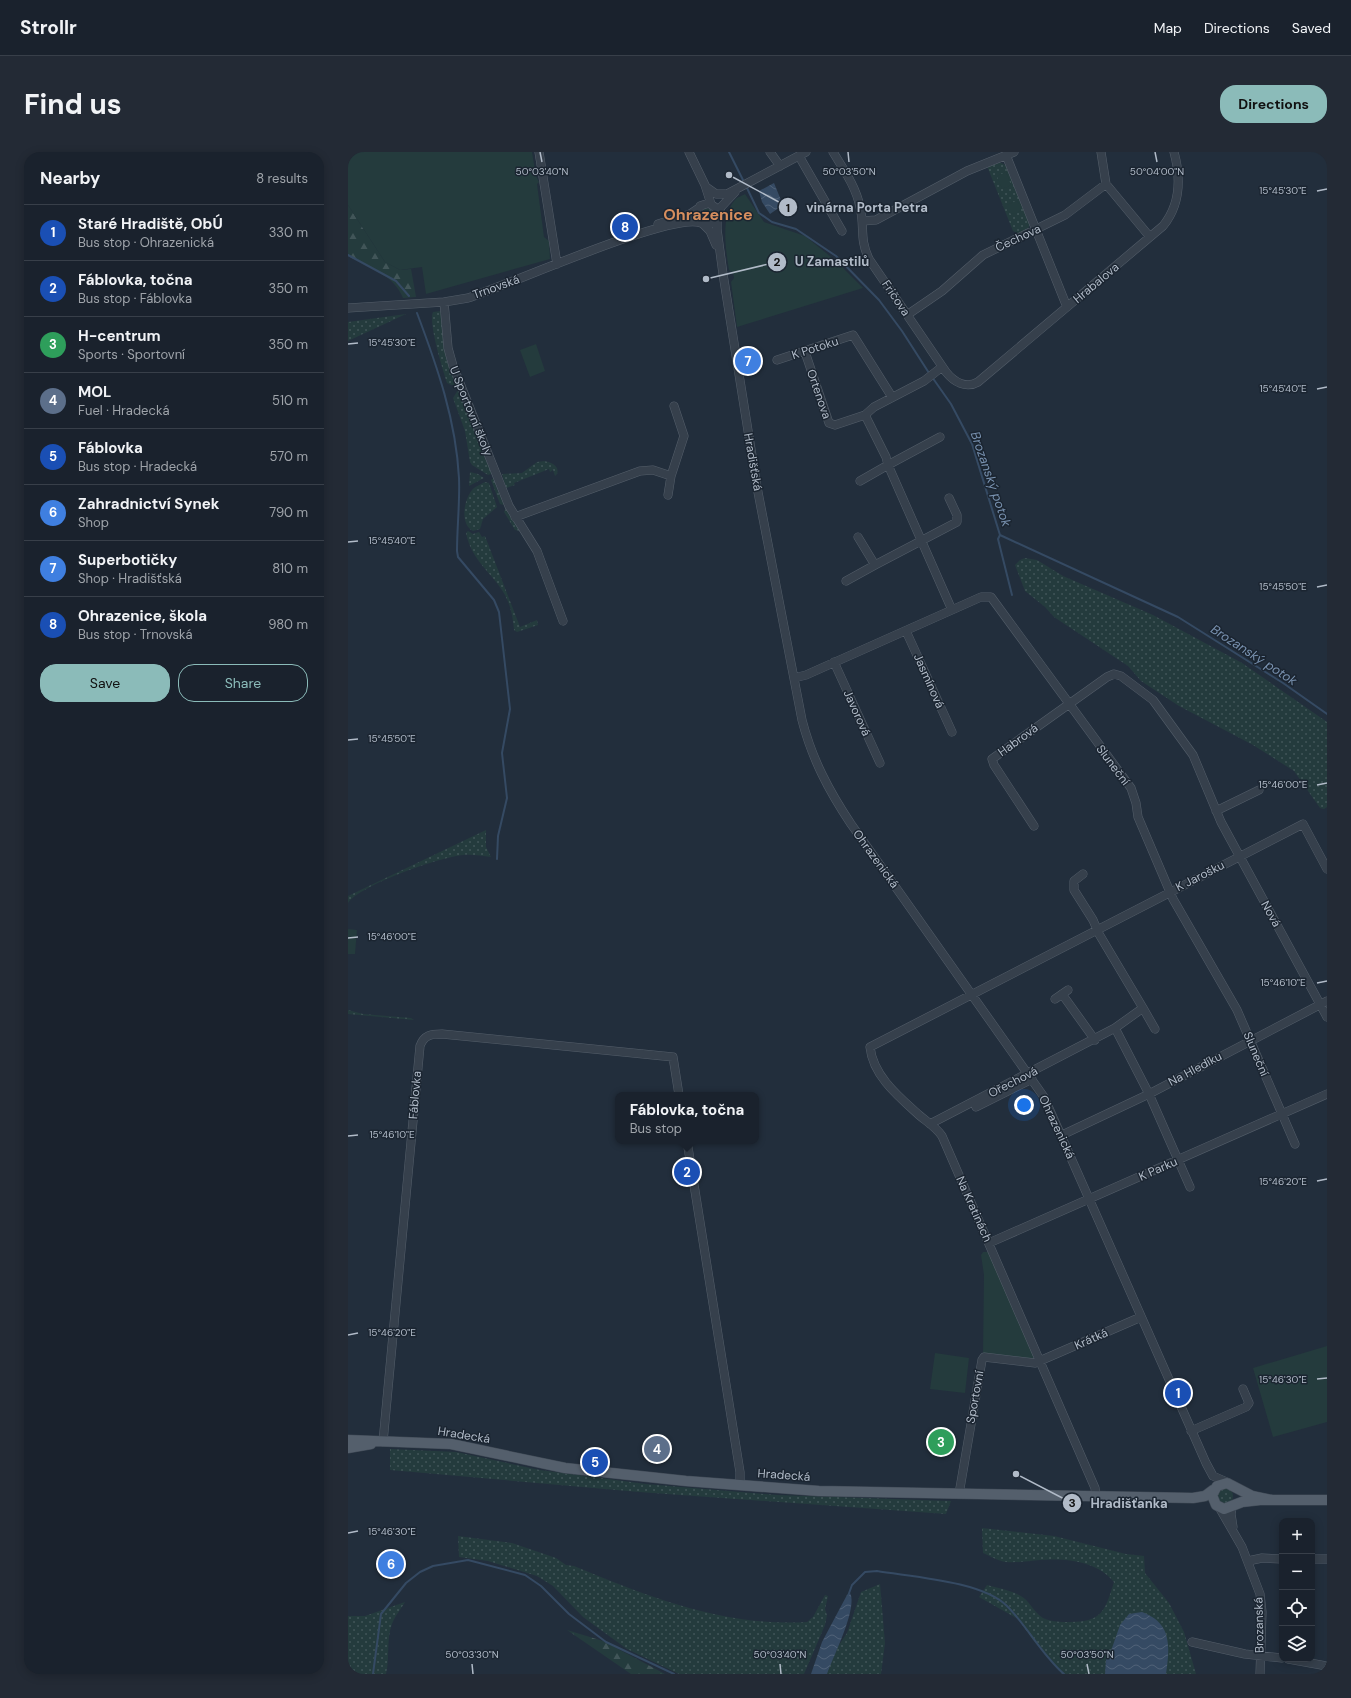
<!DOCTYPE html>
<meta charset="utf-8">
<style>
:root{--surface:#1a222d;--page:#232a35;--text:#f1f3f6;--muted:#9fa4aa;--line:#383f49;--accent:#8bbbb9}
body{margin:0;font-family:"DM Sans",sans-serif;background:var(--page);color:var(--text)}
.controls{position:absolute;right:12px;bottom:12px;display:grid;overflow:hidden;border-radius:8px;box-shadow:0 2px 10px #0003}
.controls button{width:36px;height:36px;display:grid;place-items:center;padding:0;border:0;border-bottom:1px solid var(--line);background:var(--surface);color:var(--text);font:20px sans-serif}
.you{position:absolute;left:676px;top:953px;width:14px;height:14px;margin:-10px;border:3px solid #fff;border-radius:50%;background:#1a73e8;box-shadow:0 0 0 6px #1a73e833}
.badge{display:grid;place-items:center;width:26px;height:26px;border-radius:50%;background:var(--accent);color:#fff;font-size:13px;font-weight:700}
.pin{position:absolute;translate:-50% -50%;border:2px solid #fff;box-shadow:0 1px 4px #0006}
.popup{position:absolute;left:267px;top:940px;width:144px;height:52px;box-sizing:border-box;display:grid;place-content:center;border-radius:8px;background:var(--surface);filter:drop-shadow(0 1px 3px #0005);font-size:13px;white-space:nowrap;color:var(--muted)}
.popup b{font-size:15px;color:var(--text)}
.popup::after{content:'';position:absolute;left:50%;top:100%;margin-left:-8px;border:8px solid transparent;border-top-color:var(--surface)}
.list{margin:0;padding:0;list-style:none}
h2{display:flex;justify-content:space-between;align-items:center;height:52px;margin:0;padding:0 16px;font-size:17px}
h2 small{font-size:13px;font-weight:400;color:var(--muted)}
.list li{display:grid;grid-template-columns:26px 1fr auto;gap:12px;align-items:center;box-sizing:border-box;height:56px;padding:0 16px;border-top:1px solid var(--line)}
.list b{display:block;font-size:15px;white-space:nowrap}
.list p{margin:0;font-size:13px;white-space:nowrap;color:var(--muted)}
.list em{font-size:13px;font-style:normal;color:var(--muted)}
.actions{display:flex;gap:8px;padding:12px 16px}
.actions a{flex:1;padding:9px 0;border:1px solid var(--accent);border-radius:16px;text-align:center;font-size:14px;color:var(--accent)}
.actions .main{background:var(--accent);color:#111}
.icon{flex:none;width:22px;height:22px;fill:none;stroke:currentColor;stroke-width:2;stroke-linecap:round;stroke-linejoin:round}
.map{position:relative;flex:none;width:979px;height:1522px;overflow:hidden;border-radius:16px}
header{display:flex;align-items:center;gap:24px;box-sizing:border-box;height:56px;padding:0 20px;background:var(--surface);border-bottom:1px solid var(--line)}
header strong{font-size:19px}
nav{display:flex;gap:22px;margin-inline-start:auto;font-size:14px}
.intro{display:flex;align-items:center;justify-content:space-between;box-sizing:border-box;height:96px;padding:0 24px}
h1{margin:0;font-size:28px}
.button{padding:10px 18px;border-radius:16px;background:var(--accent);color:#111;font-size:14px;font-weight:700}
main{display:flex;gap:24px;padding:0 24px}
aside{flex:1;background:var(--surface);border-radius:16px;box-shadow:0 2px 10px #0003}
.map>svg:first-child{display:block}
</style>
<header>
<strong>Strollr</strong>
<nav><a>Map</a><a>Directions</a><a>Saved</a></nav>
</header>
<div class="intro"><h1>Find us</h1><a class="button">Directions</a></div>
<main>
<aside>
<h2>Nearby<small>8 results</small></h2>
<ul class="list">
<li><span class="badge" style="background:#1a4fb4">1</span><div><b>Staré Hradiště, ObÚ</b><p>Bus stop · Ohrazenická</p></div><em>330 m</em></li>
<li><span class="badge" style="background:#1a4fb4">2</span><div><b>Fáblovka, točna</b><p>Bus stop · Fáblovka</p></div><em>350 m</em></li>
<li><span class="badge" style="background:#2e9e5b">3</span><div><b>H-centrum</b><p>Sports · Sportovní</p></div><em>350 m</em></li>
<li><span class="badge" style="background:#5c6f8a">4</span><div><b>MOL</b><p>Fuel · Hradecká</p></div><em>510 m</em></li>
<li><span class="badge" style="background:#1a4fb4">5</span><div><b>Fáblovka</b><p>Bus stop · Hradecká</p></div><em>570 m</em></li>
<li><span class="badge" style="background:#3f7fe0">6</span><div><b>Zahradnictví Synek</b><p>Shop</p></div><em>790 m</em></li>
<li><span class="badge" style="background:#3f7fe0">7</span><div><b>Superbotičky</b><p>Shop · Hradišťská</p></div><em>810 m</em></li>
<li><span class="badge" style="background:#1a4fb4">8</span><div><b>Ohrazenice, škola</b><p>Bus stop · Trnovská</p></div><em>980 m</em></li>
</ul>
<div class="actions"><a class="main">Save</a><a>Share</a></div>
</aside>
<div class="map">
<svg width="979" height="1522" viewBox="0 0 979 1522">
<defs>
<pattern id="grass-dots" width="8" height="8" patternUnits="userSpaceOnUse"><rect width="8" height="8" fill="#243b3d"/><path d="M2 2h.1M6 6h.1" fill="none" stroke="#415558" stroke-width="1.8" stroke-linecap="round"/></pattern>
<pattern id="forest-firs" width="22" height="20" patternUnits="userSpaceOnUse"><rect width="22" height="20" fill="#243b3d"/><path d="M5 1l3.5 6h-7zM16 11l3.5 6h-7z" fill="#415558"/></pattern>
<pattern id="water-waves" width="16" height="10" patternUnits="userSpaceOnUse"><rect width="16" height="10" fill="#354a63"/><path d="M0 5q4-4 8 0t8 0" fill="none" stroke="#506278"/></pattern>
</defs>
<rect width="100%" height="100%" fill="#222e3c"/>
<path fill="url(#grass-dots)" d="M651,10L660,14L682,72L680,77L671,82L665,79L639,14Z
M353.5 62a5.5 5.5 0 1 1 11 0a5.5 5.5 0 1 1-11 0Z
M93,159L98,206L108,233H103L99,231C95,218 80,171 85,160Z
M58,162L0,189V170Z
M110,238L140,313L145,321L140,323L124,313L122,310L117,279L105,246Z
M196,309C203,310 212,314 209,322L207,324L205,318L202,320L201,317L166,331L167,333L158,336L154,322L174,321L189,310Z
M122,320L130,322L136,326L121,334Z
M147,325L148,334L156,353L152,352L143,328Z
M137,330L141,331L149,355L135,367L132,377L125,379C111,372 116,345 126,336C129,334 133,332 137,330Z
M158,356L172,379L167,378L156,360Z
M120,379L125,382L131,380L134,385L137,384L172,475L189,468L190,473L169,480L166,478C165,466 163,454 157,443C144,420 124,410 118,381Z
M677,406L689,408L715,424L805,463L894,511L979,570V655L976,657L972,656L946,619L905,593L831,554L793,529L780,514L706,465L697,455L677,439L667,413L672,408Z
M138,678V695L143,705C134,704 124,702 115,703C92,705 12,733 0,751V744Z
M0,858L15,862L63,866L66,868L0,862Z
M42,1297L108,1300L192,1318L298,1332L429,1343L603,1349L598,1362L291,1340L42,1318Z
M869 1344a8 8 0 1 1 16 0a8 8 0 1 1-16 0Z
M634,1376L706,1384L778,1402L796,1404L797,1421L821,1451L836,1480L848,1522H714L685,1488L670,1467L631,1445L639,1433C649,1436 662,1438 671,1443C682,1448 685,1460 695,1466C703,1470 713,1470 722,1470C754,1470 757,1459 766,1430C749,1409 718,1406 692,1408C681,1409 669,1411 658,1410C650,1409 642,1404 635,1401Z
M110,1384L164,1391L208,1406L218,1413L226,1414C301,1445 376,1475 459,1470L465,1465L477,1443L480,1444L477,1457L479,1463L477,1473L456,1522H331L279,1497L235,1465L205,1434L189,1424L140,1409L111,1405Z
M532,1432L537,1491L533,1522H478L487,1499L499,1481L513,1440Z
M57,1450C53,1457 47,1464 44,1472C38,1488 42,1506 38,1522H0V1464H17Z"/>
<path fill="url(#forest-firs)" d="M0,53L37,110L52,118L63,117L68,145L55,146C46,123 21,115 0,104Z
M219,1478L255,1489L317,1522H283Z"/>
<path fill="#243b3d" d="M0,0H184L188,24L191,30L189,32L196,85L201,89L202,107L78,142L74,115L52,118L37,110L0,53Z
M658,20L663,33L654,37L649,24Z
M397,42L416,70L457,84L488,109L515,136L389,175L383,130L386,126L385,121L381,118C378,99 372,64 387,48C389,45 394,44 397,42Z
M668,49L672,52L673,57L670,61L663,62L659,57V53Z
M188,192L197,219L182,225L172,198Z
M0,777L9,778L7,802H0Z
M635,1100H641L688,1207L635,1201L636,1123L633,1103Z
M979,1194V1270L925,1285L905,1216Z
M587,1201L621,1206L617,1241L582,1237Z"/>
<path fill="url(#water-waves)" d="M426,31L435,53L422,62L414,50L411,39Z
M502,1441C510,1456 485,1505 479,1522H463L474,1490L499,1443Z
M794,1460C824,1471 822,1494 818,1522H757L758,1508L764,1496L772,1473L781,1462Z"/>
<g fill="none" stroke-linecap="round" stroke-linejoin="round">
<path stroke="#354a63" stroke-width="2" d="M381,0L396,30
M398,34L411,61L424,70L448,77L488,104L531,148L554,179L581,221
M0,103L48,129L61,144
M69,161C89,214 108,268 111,326C112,350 109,375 109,399L110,405L146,448L151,460L162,557L154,601L159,646L150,684L149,707
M584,225L603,252L624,292L652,383L830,465L935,531L979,562
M652,383L650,387L664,443
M500,1444L504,1433L517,1420L529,1419C565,1425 634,1429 659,1454C680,1475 693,1502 716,1522
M25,1522L33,1462L58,1431L72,1420L85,1414L120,1408L177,1423L193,1434L221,1462L258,1490L326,1522"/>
<g stroke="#545e6a" stroke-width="9">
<path id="minor" d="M191,0L209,112
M341,0L357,33L363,52
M422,0L432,14
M485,0C496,18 508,35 512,55C517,75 511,86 521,107L598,220C606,230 618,237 630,230L815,74C833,52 833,26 826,0
M658,3L719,155
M451,4L494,79
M758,32L802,85
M358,35L368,42H379L458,0
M370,64L368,56L361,51L352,54C345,64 355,79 366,70C370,67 371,60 373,55L387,40
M369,66V77L375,122L409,335L454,568C464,607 481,639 503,672L696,945L858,1311L865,1324L881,1331
M514,69L528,68L619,19L666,0
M310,72L342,62L351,56
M355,72L362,79L368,93
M96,150L100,196L105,214L161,354L189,399L215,469
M0,156L96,150L120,146C161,133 323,60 353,71
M559,163L594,139L635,103L717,63L758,32L753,0
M457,200L481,271L487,273L517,263L538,305L540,313L512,329
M429,208L505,183L544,245
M517,263L526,255L576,229L594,215
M592,285L540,313L604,458
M323,324L336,284L326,254
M167,365L292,319L305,318L323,324L320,343
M527,413L609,370V363L601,346
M498,429L527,413L510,385
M558,479L604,580
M486,510L532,611
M446,526L458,523L633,445H643L783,636L788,651L790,665L825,747L889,858L947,992
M868,659L911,638
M686,674L646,613L644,607L759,525L766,522L773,524L805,548L845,603L873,670L979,865
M735,722L726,729V738L745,768L751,782L795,856L767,876L801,942L842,1035
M714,842L747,888
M707,847L720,838
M795,856L807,877
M628,955L684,927
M582,972L767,876
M714,983L801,942L979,849
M339,989L392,1320V1333
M641,1091L979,942
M843,1279L898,1255L901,1251L895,1237
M35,1290L72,894C76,883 83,882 94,882L325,905L331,943
M611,1342L634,1208L636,1205L687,1211L793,1165
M748,1345L747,1336L594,984C588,975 579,970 571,963C551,945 525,924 522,895L955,672L979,717
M871,1355L894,1395L912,1442L914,1460L912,1522
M884,1355L883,1362L885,1375
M964,1407H979
M900,1409L914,1406L934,1407
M844,1490L897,1502L934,1506
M940,1507L979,1514"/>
</g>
<g stroke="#3f4955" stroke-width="11">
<path id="major" d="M0,1288L103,1292L217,1316L338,1329L471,1339L845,1346L857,1344L865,1338
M0,1296L23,1292
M924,1348L904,1344L879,1331L869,1334L864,1343L868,1353L876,1357L894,1350L912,1348H979"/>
</g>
<use href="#minor" stroke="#36404c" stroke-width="8"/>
<use href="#major" stroke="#545f6c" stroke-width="10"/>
</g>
<path fill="none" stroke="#b1bbc8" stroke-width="1.5" d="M192,0L194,10M500,0L501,10M807,0L809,10M969,39L979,37M0,192L10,191M969,237L979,235M0,390L10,389M969,435L979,433M0,588L10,587M969,633L979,631M0,786L10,785M969,831L979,829M0,984L10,983M969,1029L979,1027M0,1183L10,1181M969,1227L979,1226M0,1381L10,1379M124,1512L125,1522M432,1512L433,1522M739,1512L741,1522"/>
<g text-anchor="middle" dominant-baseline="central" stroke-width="3" stroke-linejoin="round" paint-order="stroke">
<g font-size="12" fill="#b1bbc8" stroke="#1b2531">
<text transform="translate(670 86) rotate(-25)">Čechova</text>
<text transform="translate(748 131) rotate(-40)">Hrabalova</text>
<text transform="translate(148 135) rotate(-20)">Trnovská</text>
<text transform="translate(548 146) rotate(56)">Fričova</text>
<text transform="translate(467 196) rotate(-18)">K Potoku</text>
<text transform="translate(471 242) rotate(71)">Ortenova</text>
<text transform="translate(123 259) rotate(68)">U Sportovní školy</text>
<text transform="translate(405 310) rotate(80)">Hradišťská</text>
<text transform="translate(581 529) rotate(66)">Jasmínová</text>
<text transform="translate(509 561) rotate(66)">Javorová</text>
<text transform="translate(670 588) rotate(-36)">Habrová</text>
<text transform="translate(765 613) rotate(53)">Sluneční</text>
<text transform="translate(528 707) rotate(54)">Ohrazenická</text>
<text transform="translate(852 724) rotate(-27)">K Jarošku</text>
<text transform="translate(923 762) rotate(61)">Nová</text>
<text transform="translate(908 902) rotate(67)">Sluneční</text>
<text transform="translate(847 917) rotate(-28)">Na Hledíku</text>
<text transform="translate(665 930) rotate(-27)">Ořechová</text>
<text transform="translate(67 943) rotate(-85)">Fáblovka</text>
<text transform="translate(709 975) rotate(65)">Ohrazenická</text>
<text transform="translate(810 1017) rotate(-24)">K Parku</text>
<text transform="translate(626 1057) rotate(66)">Na Kratinách</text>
<text transform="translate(743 1187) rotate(-24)">Krátká</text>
<text transform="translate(627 1245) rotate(-80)">Sportovní</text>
<text transform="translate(116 1283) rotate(9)">Hradecká</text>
<text transform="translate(436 1323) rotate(4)">Hradecká</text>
<text transform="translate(911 1473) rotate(-91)">Brozanská</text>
</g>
<g font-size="13" font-style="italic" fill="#7992b0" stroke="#1b2531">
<text transform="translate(643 327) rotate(71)">Brozanský potok</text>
<text transform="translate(906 503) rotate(33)">Brozanský potok</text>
</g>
<g font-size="16" font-weight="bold" fill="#d68e5e" stroke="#1b2531">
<text x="360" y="62">Ohrazenice</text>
</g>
</g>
<g font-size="10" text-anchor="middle" fill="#b1bbc8" stroke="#1b2531" stroke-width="3" stroke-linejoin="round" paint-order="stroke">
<text x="194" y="23">50°03'40"N</text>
<text x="501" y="23">50°03'50"N</text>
<text x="809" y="23">50°04'00"N</text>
<text x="935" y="42">15°45'30"E</text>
<text x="44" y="194">15°45'30"E</text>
<text x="935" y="240">15°45'40"E</text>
<text x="44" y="392">15°45'40"E</text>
<text x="935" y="438">15°45'50"E</text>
<text x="44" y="590">15°45'50"E</text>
<text x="935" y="636">15°46'00"E</text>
<text x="44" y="788">15°46'00"E</text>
<text x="935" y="834">15°46'10"E</text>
<text x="44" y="986">15°46'10"E</text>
<text x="935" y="1033">15°46'20"E</text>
<text x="44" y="1184">15°46'20"E</text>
<text x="935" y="1231">15°46'30"E</text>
<text x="44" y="1383">15°46'30"E</text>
<text x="124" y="1506">50°03'30"N</text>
<text x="432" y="1506">50°03'40"N</text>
<text x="739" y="1506">50°03'50"N</text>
</g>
<path fill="none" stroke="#b1bbc8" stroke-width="1.5" d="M381 23L440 55M358 127L429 110M668 1322L724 1351"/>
<g fill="#b1bbc8" stroke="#1b2531" stroke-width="1.5">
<circle cx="381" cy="23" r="4"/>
<circle cx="358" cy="127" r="4"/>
<circle cx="668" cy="1322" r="4"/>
<circle cx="440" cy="55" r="10"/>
<circle cx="429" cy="110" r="10"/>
<circle cx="724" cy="1351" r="10"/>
</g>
<g font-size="12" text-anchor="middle" font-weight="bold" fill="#111">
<text x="440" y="60">1</text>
<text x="429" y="114">2</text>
<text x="724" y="1355">3</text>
</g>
<g font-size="13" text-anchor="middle" font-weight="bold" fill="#b1bbc8" stroke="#1b2531" stroke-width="3" stroke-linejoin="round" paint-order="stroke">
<text x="519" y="60">vinárna Porta Petra</text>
<text x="484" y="114">U Zamastilů</text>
<text x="781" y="1356">Hradišťanka</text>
</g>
</svg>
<div class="controls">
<button>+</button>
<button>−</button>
<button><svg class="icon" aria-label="locate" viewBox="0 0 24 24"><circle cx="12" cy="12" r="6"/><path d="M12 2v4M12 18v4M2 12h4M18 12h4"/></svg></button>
<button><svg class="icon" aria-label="layers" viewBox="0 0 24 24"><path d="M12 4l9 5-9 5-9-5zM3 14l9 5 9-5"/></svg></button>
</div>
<div class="you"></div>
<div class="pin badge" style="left:830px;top:1241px;background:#1a4fb4">1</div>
<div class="pin badge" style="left:339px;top:1020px;background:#1a4fb4">2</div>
<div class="popup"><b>Fáblovka, točna</b>Bus stop</div>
<div class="pin badge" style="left:593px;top:1290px;background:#2e9e5b">3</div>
<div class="pin badge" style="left:309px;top:1297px;background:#5c6f8a">4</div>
<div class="pin badge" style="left:247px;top:1310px;background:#1a4fb4">5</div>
<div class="pin badge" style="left:43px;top:1412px;background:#3f7fe0">6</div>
<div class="pin badge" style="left:400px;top:209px;background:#3f7fe0">7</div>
<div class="pin badge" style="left:277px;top:75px;background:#1a4fb4">8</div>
</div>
</main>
